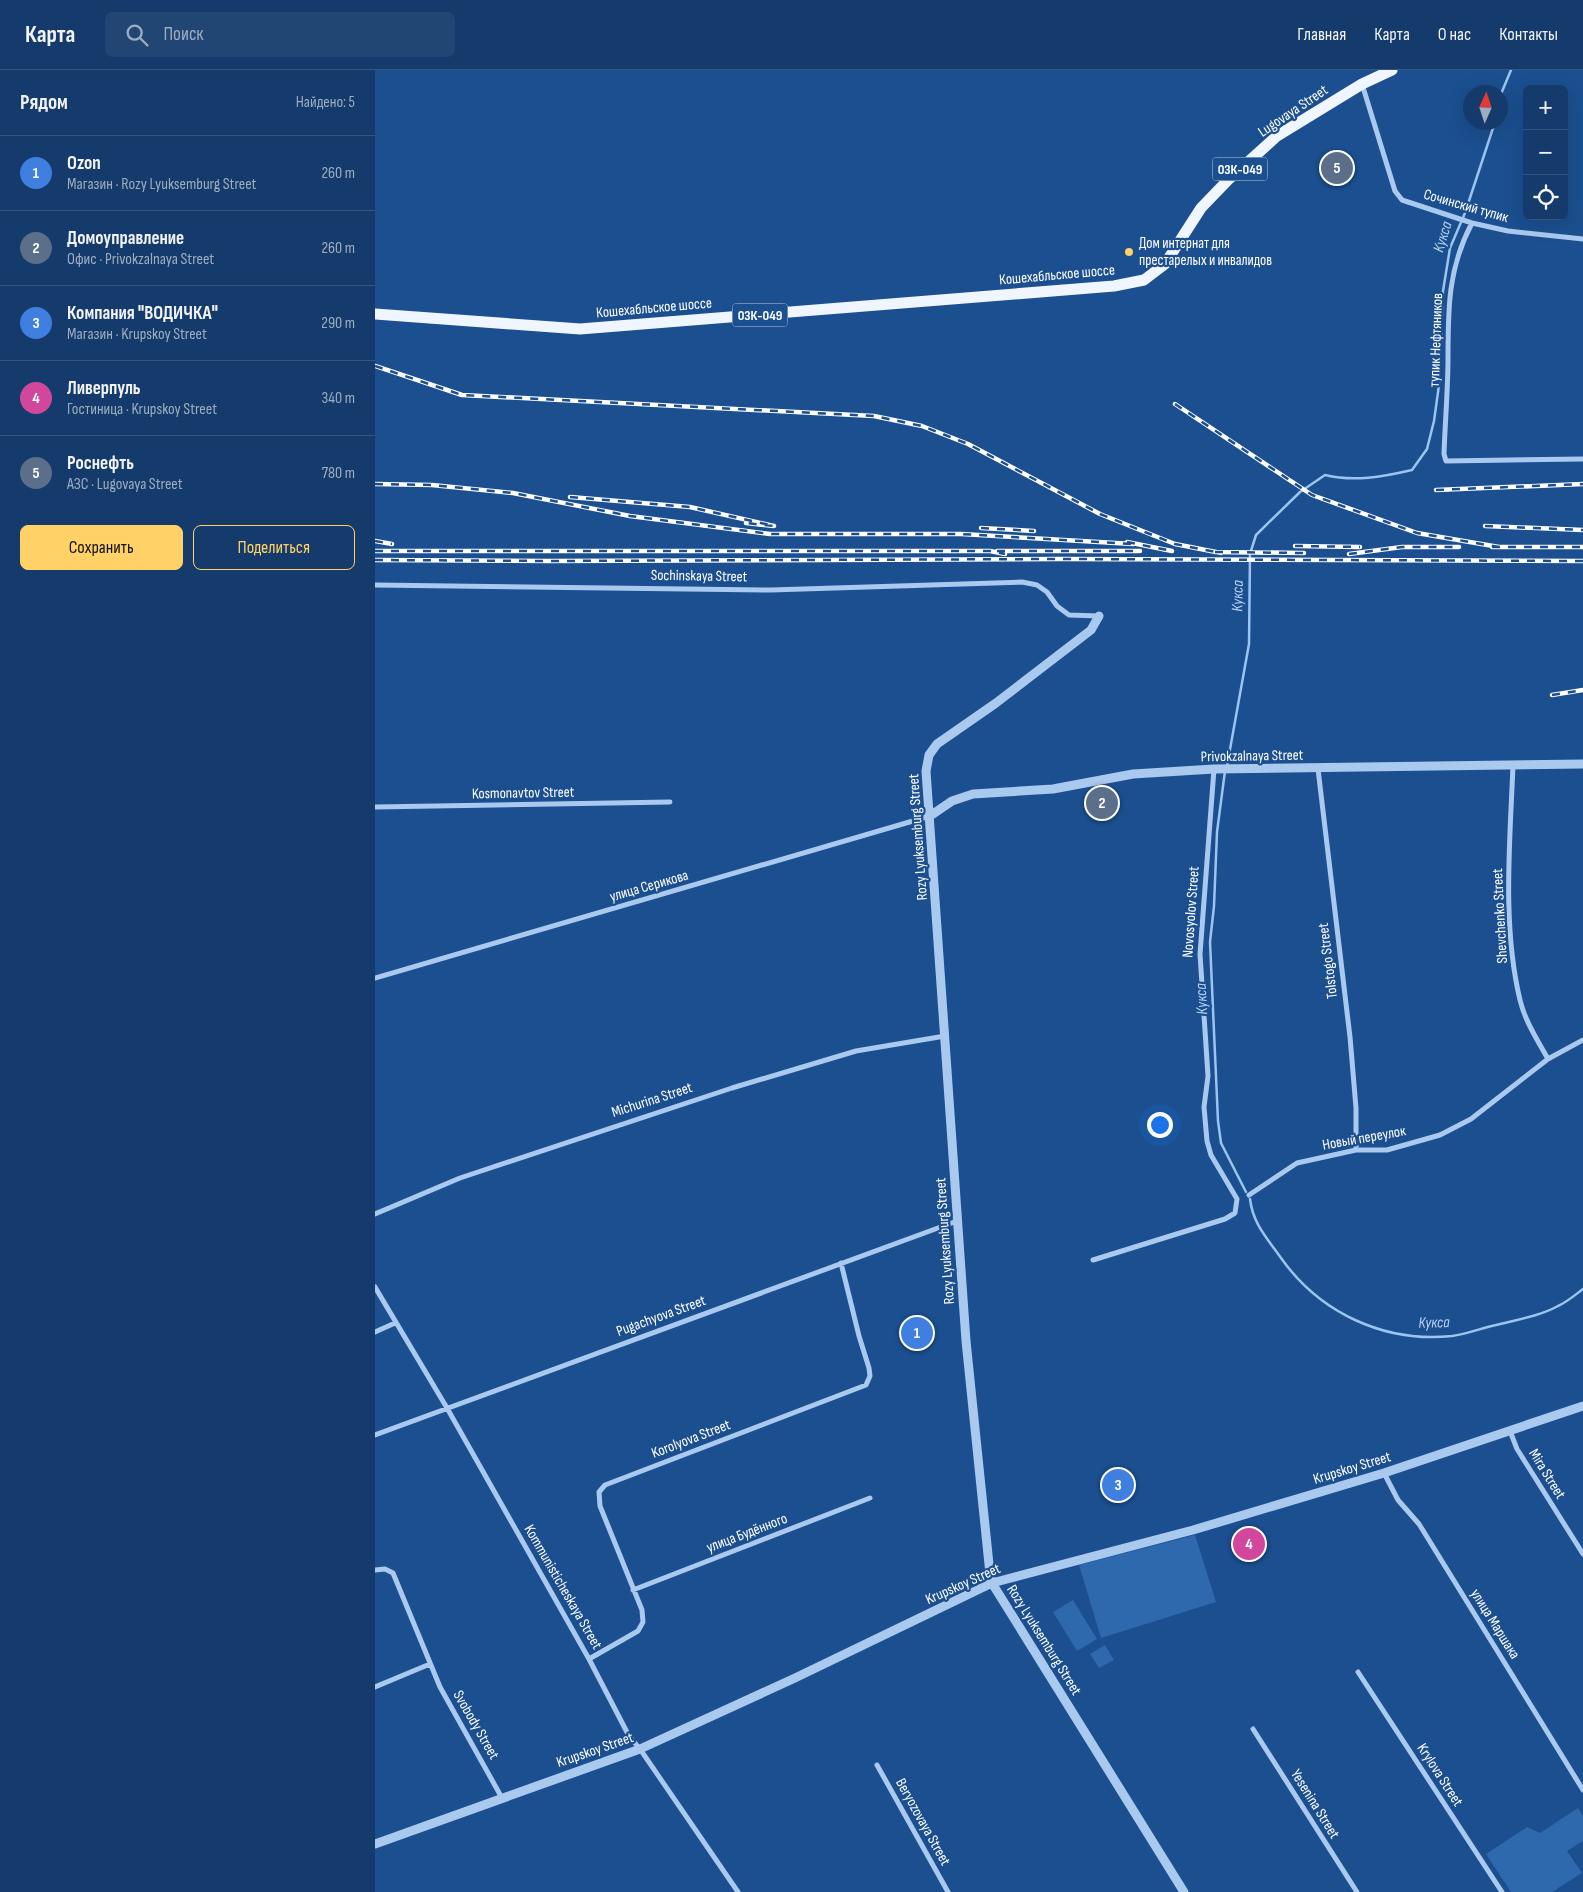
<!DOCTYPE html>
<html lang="ru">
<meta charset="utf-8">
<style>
:root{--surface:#143b6b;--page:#214673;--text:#f1f3f6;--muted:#9dadc1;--line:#33557e;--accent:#ffd166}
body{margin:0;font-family:"Sofia Sans Condensed",sans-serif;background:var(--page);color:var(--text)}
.controls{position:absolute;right:15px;top:15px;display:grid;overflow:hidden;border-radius:8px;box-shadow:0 5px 20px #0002}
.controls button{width:45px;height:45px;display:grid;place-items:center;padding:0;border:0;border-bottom:1px solid var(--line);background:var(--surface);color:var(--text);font:25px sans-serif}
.compass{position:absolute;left:1088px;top:15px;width:45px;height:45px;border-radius:50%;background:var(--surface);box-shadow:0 5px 20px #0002;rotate:3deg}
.you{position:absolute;left:784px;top:1054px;width:18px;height:18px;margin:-12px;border:4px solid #fff;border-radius:50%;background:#1a73e8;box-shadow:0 0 0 8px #1a73e833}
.badge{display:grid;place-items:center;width:32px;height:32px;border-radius:50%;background:var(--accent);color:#fff;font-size:16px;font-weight:700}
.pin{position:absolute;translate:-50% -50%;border:2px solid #fff;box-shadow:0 1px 5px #0006}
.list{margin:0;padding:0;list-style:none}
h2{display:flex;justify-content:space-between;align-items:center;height:65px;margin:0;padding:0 20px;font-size:21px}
h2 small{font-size:16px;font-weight:400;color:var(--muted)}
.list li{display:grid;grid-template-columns:32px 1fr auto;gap:15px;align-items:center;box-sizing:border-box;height:75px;padding:0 20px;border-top:1px solid var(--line)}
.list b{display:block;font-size:19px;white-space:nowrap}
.list p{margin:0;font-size:16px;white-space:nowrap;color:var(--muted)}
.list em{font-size:16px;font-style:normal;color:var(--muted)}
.actions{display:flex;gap:10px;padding:15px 20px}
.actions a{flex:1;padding:11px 0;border:1px solid var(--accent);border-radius:8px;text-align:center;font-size:18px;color:var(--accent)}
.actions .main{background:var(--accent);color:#111}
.icon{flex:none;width:28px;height:28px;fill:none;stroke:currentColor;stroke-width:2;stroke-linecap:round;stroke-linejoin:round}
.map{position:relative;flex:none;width:1208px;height:1822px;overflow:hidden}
header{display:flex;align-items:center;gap:30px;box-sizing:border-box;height:70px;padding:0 25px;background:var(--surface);border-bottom:1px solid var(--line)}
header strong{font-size:24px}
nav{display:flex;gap:28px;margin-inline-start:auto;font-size:18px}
.search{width:350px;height:45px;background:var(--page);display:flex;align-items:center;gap:12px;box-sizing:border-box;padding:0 18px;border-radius:8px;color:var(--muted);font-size:19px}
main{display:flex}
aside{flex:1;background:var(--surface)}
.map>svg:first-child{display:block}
</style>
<header>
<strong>Карта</strong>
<div class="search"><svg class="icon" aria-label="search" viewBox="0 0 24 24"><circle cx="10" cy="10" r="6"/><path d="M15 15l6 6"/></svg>Поиск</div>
<nav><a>Главная</a><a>Карта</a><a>О нас</a><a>Контакты</a></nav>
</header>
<main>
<aside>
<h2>Рядом<small>Найдено: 5</small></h2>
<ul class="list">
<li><span class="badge" style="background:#3f7fe0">1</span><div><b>Ozon</b><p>Магазин · Rozy Lyuksemburg Street</p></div><em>260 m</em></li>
<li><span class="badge" style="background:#5c6f8a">2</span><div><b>Домоуправление</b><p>Офис · Privokzalnaya Street</p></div><em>260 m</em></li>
<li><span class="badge" style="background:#3f7fe0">3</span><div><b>Компания &quot;ВОДИЧКА&quot;</b><p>Магазин · Krupskoy Street</p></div><em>290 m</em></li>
<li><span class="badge" style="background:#d1479c">4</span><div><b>Ливерпуль</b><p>Гостиница · Krupskoy Street</p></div><em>340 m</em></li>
<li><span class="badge" style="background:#5c6f8a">5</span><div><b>Роснефть</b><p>АЗС · Lugovaya Street</p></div><em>780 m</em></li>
</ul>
<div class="actions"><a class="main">Сохранить</a><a>Поделиться</a></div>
</aside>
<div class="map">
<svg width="1208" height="1822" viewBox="0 0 1208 1822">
<rect width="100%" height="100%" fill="#1b4f8f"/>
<path fill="#2e69ad" d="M820,1465L841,1532L726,1568L704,1495Z
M698,1530L722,1569L702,1581L678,1542Z
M730,1575L739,1590L724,1598L715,1584Z
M1203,1738L1208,1746V1771L1192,1781L1207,1803L1177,1822H1136L1111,1784L1152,1757L1165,1763Z"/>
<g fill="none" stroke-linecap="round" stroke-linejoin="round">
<path stroke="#9cc4f0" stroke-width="2.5" d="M1126,24L1136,0
M852,696L874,574L875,484L881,465L925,422L950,405C979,412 1007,407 1037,400L1052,379L1059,351L1064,315L1068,221L1075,178L1090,143L1120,52
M850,701L842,762L839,836L835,872L843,1051L846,1073L871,1122
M875,1129C878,1154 892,1168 906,1188C945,1243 1009,1273 1077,1266C1092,1264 1107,1258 1121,1255C1141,1250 1165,1246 1183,1236C1192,1232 1200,1225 1208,1219"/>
<path stroke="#a9c9ee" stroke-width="5" d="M987,14L1020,121L1027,130L1097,153L1133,161L1208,169
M1097,153C1073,198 1073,239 1073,288C1073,320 1070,352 1069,384L1071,391L1208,389
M0,515L396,520L647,512L662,515L672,522L682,536L694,545L724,546
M1138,695C1135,772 1127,855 1145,930C1150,951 1163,971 1173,989
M943,699L975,967L981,1038V1080
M0,737L295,732
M0,908L555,746
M874,1125L922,1093L981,1080H1012L1065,1065L1096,1049L1173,989L1208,970
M0,1144L85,1108L357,1018L481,981L570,966
M718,1190L850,1149L860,1143L862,1129L836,1085L832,1071L829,1037L833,1006L825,884L839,699
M0,1217L72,1338L214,1589L254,1666L265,1679L363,1822
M0,1262L20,1253
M1135,1361L1142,1379L1208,1484
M0,1365L582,1151
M1009,1403L1023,1430L1044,1454L1208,1720
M0,1500L10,1499L18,1503L65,1617L127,1728
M258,1520L495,1428
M214,1589L263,1561L268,1552L267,1540L225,1436L224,1422L230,1415L491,1315L495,1306L494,1298L484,1266L466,1193
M983,1602L1127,1822
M0,1617L55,1594
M878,1659L982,1822
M502,1695L573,1822"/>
<path stroke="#a9c9ee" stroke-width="9" d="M724,546L716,560L621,633L562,674L554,685L551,701L591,1271L615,1504L617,1513L809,1822
M555,746L577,731L598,724L678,719L758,704L839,699L1208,694
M0,1774L265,1679L420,1608L617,1513L818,1460L1009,1403L1208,1336"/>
<path stroke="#f0f6ff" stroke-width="11" d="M0,244L205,259L739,216L769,210L790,194L826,138L853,110L902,66L987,14L1017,0"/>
<g stroke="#fff" stroke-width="4.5">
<path id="rail" d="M0,296L87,325L499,346L547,356L593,374L725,444L800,474L846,483
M800,334L937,425L1042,463L1124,477
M0,414L57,415L138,423L255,446L395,464H586L758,474
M1061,420L1208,414
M195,427L315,437L399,456L371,453
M1110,456L1208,460
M606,458L659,461
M0,471L17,474
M752,472L797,481
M920,476L985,477
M1117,477H1208
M0,481H615L630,484
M622,481H765
M840,482L929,483
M974,484L1027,477H1084
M0,490L175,491L684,489L1208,491
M1177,625L1208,620"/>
</g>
<use href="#rail" stroke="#1b4f8f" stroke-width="2.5" stroke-dasharray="8" stroke-linecap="butt"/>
</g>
<circle fill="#ffd166" stroke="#1b4f8f" stroke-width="2" cx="754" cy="182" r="5"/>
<g text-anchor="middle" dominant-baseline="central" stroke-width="4.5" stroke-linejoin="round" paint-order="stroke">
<g fill="#1b4f8f" stroke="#bbcadd" stroke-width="1">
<rect x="837.5" y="87.5" width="55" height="23" rx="4"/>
<rect x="357.5" y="233.5" width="55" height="23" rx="4"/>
</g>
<g font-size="14" font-weight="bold" fill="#fff">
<text x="865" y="99">03К-049</text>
<text x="385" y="245">03К-049</text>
</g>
<g font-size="15" fill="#fff" stroke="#1b4f8f">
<text transform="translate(918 41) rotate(-34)">Lugovaya Street</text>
<text transform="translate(1091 136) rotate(16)">Сочинский тупик</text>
<text transform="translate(682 205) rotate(-5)">Кошехабльское шоссе</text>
<text transform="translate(279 238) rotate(-5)">Кошехабльское шоссе</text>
<text transform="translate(1061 270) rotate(-88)">тупик Нефтяников</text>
<text transform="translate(324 506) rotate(1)">Sochinskaya Street</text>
<text transform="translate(877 686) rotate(-1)">Privokzalnaya Street</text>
<text transform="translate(148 723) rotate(-1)">Kosmonavtov Street</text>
<text transform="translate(543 767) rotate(-94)">Rozy Lyuksemburg Street</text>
<text transform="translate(274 816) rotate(-16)">улица Серикова</text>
<text transform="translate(816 842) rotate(-86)">Novosyolov Street</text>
<text transform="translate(1125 846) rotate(-93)">Shevchenko Street</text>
<text transform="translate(953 891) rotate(-97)">Tolstogo Street</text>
<text transform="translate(277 1030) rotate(-18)">Michurina Street</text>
<text transform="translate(989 1068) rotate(-10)">Новый переулок</text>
<text transform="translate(570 1171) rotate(-94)">Rozy Lyuksemburg Street</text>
<text transform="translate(286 1246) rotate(-20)">Pugachyova Street</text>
<text transform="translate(316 1369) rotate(-21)">Korolyova Street</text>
<text transform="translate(977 1398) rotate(-17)">Krupskoy Street</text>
<text transform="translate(1172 1404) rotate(58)">Mira Street</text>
<text transform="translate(372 1463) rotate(-21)">улица Будённого</text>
<text transform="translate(588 1514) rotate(-24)">Krupskoy Street</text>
<text transform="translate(188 1517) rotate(60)">Kommunisticheskaya Street</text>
<text transform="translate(1120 1554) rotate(58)">улица Маршака</text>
<text transform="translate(669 1570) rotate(58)">Rozy Lyuksemburg Street</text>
<text transform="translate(101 1655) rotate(60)">Svobody Street</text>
<text transform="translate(220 1680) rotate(-19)">Krupskoy Street</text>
<text transform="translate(1065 1705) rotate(57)">Krylova Street</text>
<text transform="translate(940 1734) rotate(58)">Yesenina Street</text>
<text transform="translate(548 1752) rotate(61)">Beryozovaya Street</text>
</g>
<g font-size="15" fill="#fff" stroke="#1b4f8f" text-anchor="start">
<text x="764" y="173">Дом интернат для<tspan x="764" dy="17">престарелых и инвалидов</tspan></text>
</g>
<g font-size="16" font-style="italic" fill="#b5d3f5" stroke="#1b4f8f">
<text transform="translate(1068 167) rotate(-73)">Кукса</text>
<text transform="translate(863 526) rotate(-89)">Кукса</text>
<text transform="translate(827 929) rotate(-93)">Кукса</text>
<text transform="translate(1059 1253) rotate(-1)">Кукса</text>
</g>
</g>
</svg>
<div class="controls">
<button>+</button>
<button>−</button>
<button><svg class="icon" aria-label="locate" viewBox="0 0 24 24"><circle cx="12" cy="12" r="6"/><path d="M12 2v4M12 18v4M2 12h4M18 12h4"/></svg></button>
</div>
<svg class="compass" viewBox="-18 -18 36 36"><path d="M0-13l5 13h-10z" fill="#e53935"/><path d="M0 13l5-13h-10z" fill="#9dadc1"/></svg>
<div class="you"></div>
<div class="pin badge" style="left:542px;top:1263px;background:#3f7fe0">1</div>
<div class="pin badge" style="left:727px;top:733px;background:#5c6f8a">2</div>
<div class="pin badge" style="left:743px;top:1415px;background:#3f7fe0">3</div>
<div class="pin badge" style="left:874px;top:1474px;background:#d1479c">4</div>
<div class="pin badge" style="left:962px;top:98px;background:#5c6f8a">5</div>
</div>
</main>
